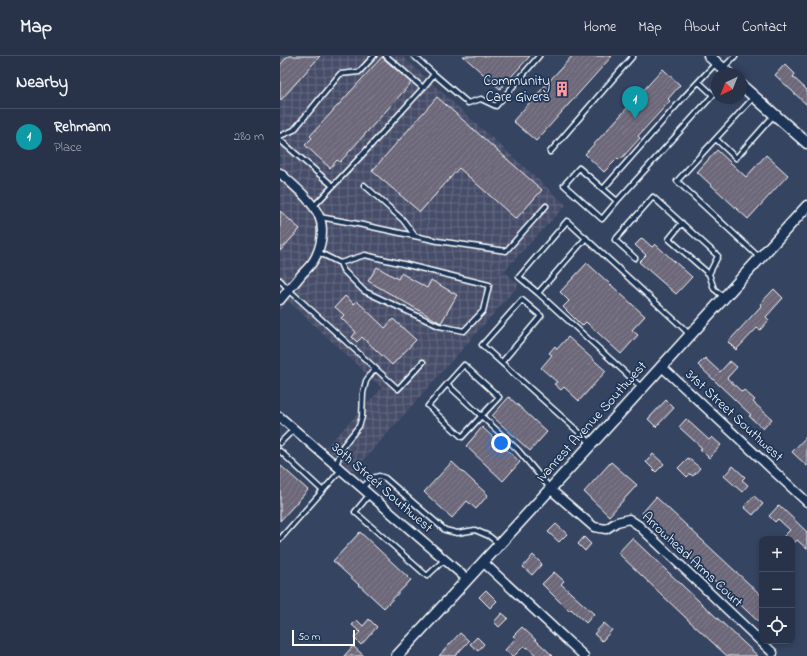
<!DOCTYPE html>
<meta charset="utf-8">
<style>
:root{--surface:#283349;--page:#343f53;--text:#f1f3f6;--muted:#a5aab4;--line:#444e61;--accent:#e69b98}
body{margin:0;font-family:"Indie Flower",sans-serif;background:var(--page);color:var(--text)}
.controls{position:absolute;right:12px;bottom:12px;display:grid;overflow:hidden;border-radius:8px;box-shadow:0 2px 6px #0003}
.controls button{width:36px;height:36px;display:grid;place-items:center;padding:0;border:0;border-bottom:1px solid var(--line);background:var(--surface);color:var(--text);font:20px sans-serif}
.compass{position:absolute;left:431px;top:12px;width:36px;height:36px;border-radius:50%;background:var(--surface);box-shadow:0 2px 6px #0003;rotate:223deg}
.scale{position:absolute;left:12px;bottom:10px;width:63px;box-sizing:border-box;padding-left:4px;border:2px solid #fff;border-top:0;font-size:11px;line-height:14px;white-space:nowrap;color:#fff;-webkit-text-stroke:3px #1d3557;paint-order:stroke}
.you{position:absolute;left:221px;top:387px;width:14px;height:14px;margin:-10px;border:3px solid #fff;border-radius:50%;background:#1a73e8;box-shadow:0 0 0 6px #1a73e833}
.badge{display:grid;place-items:center;width:26px;height:26px;border-radius:50%;background:var(--accent);color:#fff;font-size:13px;font-weight:700}
.pin{position:absolute;translate:-50% -33px;filter:drop-shadow(0 1px 2px #0008)}
.pin::after{content:'';position:absolute;top:21px;width:14px;height:12px;background:inherit;clip-path:polygon(0 0,100% 0,50% 100%)}
.list{margin:0;padding:0;list-style:none}
h2{display:flex;justify-content:space-between;align-items:center;height:52px;margin:0;padding:0 16px;font-size:17px}
h2 small{font-size:13px;font-weight:400;color:var(--muted)}
.list li{display:grid;grid-template-columns:26px 1fr auto;gap:12px;align-items:center;box-sizing:border-box;height:56px;padding:0 16px;border-top:1px solid var(--line)}
.list b{display:block;font-size:15px;white-space:nowrap}
.list p{margin:0;font-size:13px;white-space:nowrap;color:var(--muted)}
.list em{font-size:13px;font-style:normal;color:var(--muted)}
.icon{flex:none;width:22px;height:22px;fill:none;stroke:currentColor;stroke-width:2;stroke-linecap:round;stroke-linejoin:round}
.map{position:relative;flex:none;width:527px;height:600px;overflow:hidden}
header{display:flex;align-items:center;gap:24px;box-sizing:border-box;height:56px;padding:0 20px;background:var(--surface);border-bottom:1px solid var(--line)}
header strong{font-size:19px}
nav{display:flex;gap:22px;margin-inline-start:auto;font-size:14px}
main{display:flex}
aside{flex:1;background:var(--surface)}
.map>svg:first-child{display:block}
</style>
<header>
<strong>Map</strong>
<nav><a>Home</a><a>Map</a><a>About</a><a>Contact</a></nav>
</header>
<main>
<aside>
<h2>Nearby<small></small></h2>
<ul class="list">
<li><span class="badge" style="background:#0f9aa8">1</span><div><b>Rehmann</b><p>Place</p></div><em>280 m</em></li>
</ul>
</aside>
<div class="map">
<svg width="527" height="600" viewBox="0 0 527 600">
<defs>
<pattern id="industrial-grid" width="8" height="8" patternUnits="userSpaceOnUse"><rect width="8" height="8" fill="#464e68"/><path d="M0 4h8M4 0v8" fill="none" stroke="#62697f"/></pattern>
<pattern id="building-hatch" width="6" height="6" patternUnits="userSpaceOnUse"><rect width="6" height="6" fill="#6c6779"/><path d="M-1 1l2-2M0 6l6-6M5 7l2-2" fill="none" stroke="#827e8d"/></pattern>
</defs>
<rect width="100%" height="100%" fill="#354461"/>
<filter id="ink" filterUnits="userSpaceOnUse"><feTurbulence type="fractalNoise" baseFrequency=".025" numOctaves="2"/><feDisplacementMap in="SourceGraphic" scale="8" xChannelSelector="R" yChannelSelector="G"/><feConvolveMatrix kernelMatrix="1 2 1 2 8 2 1 2 1" color-interpolation-filters="sRGB"/></filter>
<g filter="url(#ink)">
<path fill="url(#industrial-grid)" d="M0,0H122L286,149L224,215L239,229L73,416L45,392L102,332L8,245L0,254Z"/>
<path fill="url(#building-hatch)" stroke="#fff" d="M8,0H40L0,45V9Z
M183,0H250L220,33Z
M292,0H332L256,85L233,65Z
M102,1L131,27L60,106L57,104L50,112L25,89L32,82L30,80Z
M505,8L515,18L513,21L527,34V49L495,19Z
M383,13L400,29L388,43L390,45L358,80L360,82L340,104L338,102L324,116L305,98Z
M157,41L262,134L236,163L179,112L140,156L92,115Z
M437,94L466,121L486,99L508,119L468,163L417,116Z
M0,155L20,173L0,195Z
M362,182L372,191L375,188L412,221L396,238L359,206L366,199L355,189Z
M307,207L365,260L352,274L358,279L341,298L306,266L302,270L283,251L289,245L280,236Z
M97,211L118,223L121,217L147,232L151,224L177,239L161,267L88,225Z
M494,233L503,242L486,261L489,264L480,274L477,272L456,294L448,286L482,249L480,248Z
M65,240L74,248L77,245L105,272L113,263L136,284L112,309L82,281L77,286L72,281L76,276L61,262L64,259L55,251Z
M288,281L326,315L299,345L284,331L281,334L274,328L277,326L261,312L272,299L269,297L275,290L277,293Z
M425,302L440,316L450,305L457,311L447,322L462,336L464,334L475,344L473,346L492,363L483,373L469,360L471,359L418,309Z
M229,341L267,376L250,395L212,360Z
M386,344L394,352L376,371L368,363Z
M406,363L429,384L432,381L441,389L429,402L420,393L422,392L399,371Z
M202,371L240,406L223,425L186,390Z
M527,380V410L512,396Z
M373,398L384,408L376,416L366,406Z
M408,402L420,412L413,420L410,418L407,421L398,412Z
M172,406L208,439L196,453L187,445L172,462L144,436Z
M331,406L357,429L329,460L304,436Z
M0,409L28,434L0,465Z
M453,410L465,421L462,424L468,429L462,436L444,420Z
M474,440L483,448L473,459L464,451Z
M376,441L482,540V569L362,457Z
M499,449L527,476V493L517,484L512,489V483H501L510,474L498,463L495,466L489,460Z
M276,468L287,478L279,486L268,476Z
M80,476L131,524L104,552L53,505Z
M304,481L311,488L305,495L298,488Z
M352,482L420,546L478,600H447L405,561L338,497Z
M253,499L262,508L252,519L243,511Z
M274,516L284,525L281,528L314,558L306,567L291,553L289,555L262,528Z
M206,534L217,545L210,552L199,541Z
M222,557L228,562L219,571L214,566Z
M89,563L97,571L81,589L74,582L80,576L72,569L77,564L83,570Z
M324,567L332,574L322,585L314,578Z
M242,571L259,587L273,600H257L247,591L246,592L244,590L234,600H232L225,594L236,582L233,580Z
M180,577L189,585L175,600H159Z
M197,581L204,588L198,595L190,588Z
M73,590L84,600H64Z"/>
<g fill="none" stroke-linecap="round" stroke-linejoin="round">
<g stroke="#fff" stroke-width="7">
<path id="service" d="M134,0L154,18L143,32
M443,12L455,0
M154,18L188,47L201,43L216,50L259,0
M474,41L397,125L480,202
M0,80L14,74L60,18L79,16L94,0
M436,83L456,102L495,58
M0,84L53,130
M270,96L353,0
M84,129L123,164L135,180
M323,133L405,40L436,7
M337,145L299,112L284,129L322,163L337,145L433,39L419,26
M34,150L83,98L143,32L106,0
M40,161L78,168L158,185L226,195L266,150
M402,167L389,183L429,218
M306,182L258,237L239,221L287,165L401,270L410,279
M38,196L60,207L85,199L115,206L209,229L203,255L184,275L159,270L84,235L63,214L60,207
M355,202L335,184L373,141L438,200L429,218L434,233L444,241
M0,224L9,234L118,333L143,306
M258,237L362,332
M222,306L261,260L242,244L202,289L311,387
M167,328L184,309L219,341L182,381L148,350L167,328L238,394L270,432
M0,387L14,373
M0,395L43,435
M56,409L63,390L79,370L82,361L83,337L86,325L95,312
M82,432L92,422L99,420L105,422L165,474L177,477L195,474L209,480L219,488
M90,438L75,456L147,520L164,504
M0,483L61,414"/>
</g>
<g stroke="#fff" stroke-width="11">
<path id="minor" d="M0,117C13,129 32,144 39,160C45,173 41,192 34,204C31,209 26,214 22,218C15,227 7,235 0,244
M381,310L527,446
M0,361L187,523
M270,433L314,471L326,473L337,466L349,463L358,469L493,597
M203,506L304,600"/>
</g>
<g stroke="#fff" stroke-width="13">
<path id="tertiary" d="M429,0L449,18
M461,29L527,87
M117,600L327,371L527,150"/>
</g>
<use href="#service" stroke="#1d3557" stroke-width="4"/>
<use href="#minor" stroke="#1d3557" stroke-width="8"/>
<use href="#tertiary" stroke="#1d3557" stroke-width="10"/>
</g>
</g>
<defs>
<g id="building-bare" transform="scale(1.2)"><path d="M-4-6H4V6H1V3H-1V6H-4ZM-2.5-4.3h1.7v1.8h-1.7ZM.8-4.3h1.7v1.8H.8ZM-2.5-1h1.7V.8h-1.7ZM.8-1h1.7V.8H.8Z" fill="#ff9aa2" stroke="#1d3557" stroke-width="2.5" paint-order="stroke"/></g>
</defs>
<g fill-rule="evenodd">
<use href="#building-bare" x="282" y="33"/>
</g>
<g text-anchor="middle" dominant-baseline="central" stroke-width="3.5" stroke-linejoin="round" paint-order="stroke">
<g font-size="14" fill="#fff" stroke="#1d3557" text-anchor="end">
<text x="270" y="25">Community<tspan x="270" dy="16">Care Givers</tspan></text>
</g>
<g font-size="14" fill="#fff" stroke="#1d3557">
<text transform="translate(454 360) rotate(43)">31st Street Southwest</text>
<text transform="translate(312 366) rotate(-48)">Ivanrest Avenue Southwest</text>
<text transform="translate(102 432) rotate(41)">30th Street Southwest</text>
<text transform="translate(412 504) rotate(43)">Arrowhead Arms Court</text>
</g>
</g>
</svg>
<div class="controls">
<button>+</button>
<button>−</button>
<button><svg class="icon" aria-label="locate" viewBox="0 0 24 24"><circle cx="12" cy="12" r="6"/><path d="M12 2v4M12 18v4M2 12h4M18 12h4"/></svg></button>
</div>
<svg class="compass" viewBox="-18 -18 36 36"><path d="M0-13l5 13h-10z" fill="#e53935"/><path d="M0 13l5-13h-10z" fill="#a5aab4"/></svg>
<div class="scale">50 m</div>
<div class="you"></div>
<div class="pin badge" style="left:355px;top:63px;background:#0f9aa8">1</div>
</div>
</main>
